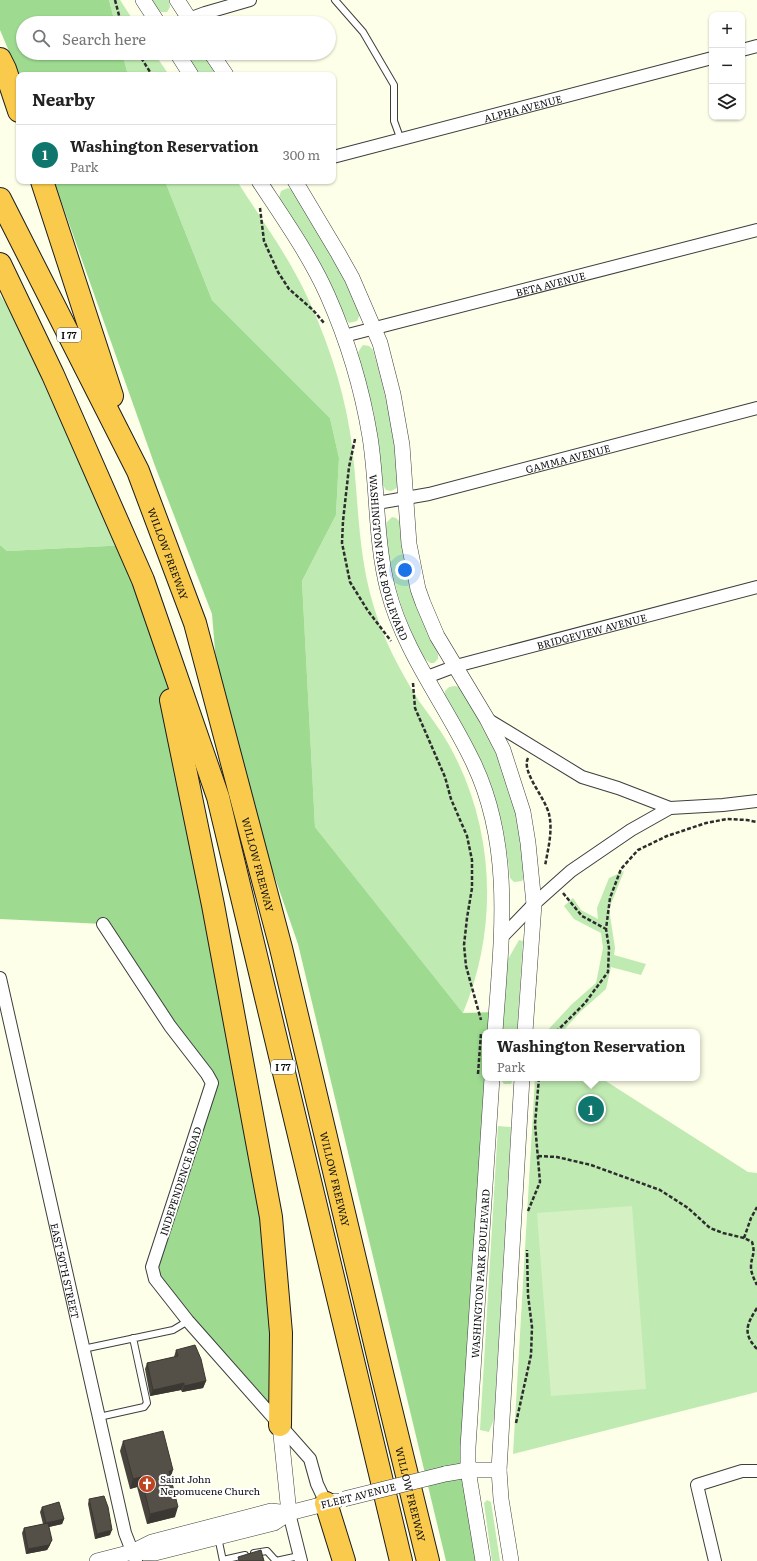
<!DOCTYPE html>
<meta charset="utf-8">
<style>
:root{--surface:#fff;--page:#f2f2f2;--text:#222;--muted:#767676;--line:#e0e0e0;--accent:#0f766e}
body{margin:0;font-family:Literata,serif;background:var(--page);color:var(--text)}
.controls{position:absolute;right:12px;top:12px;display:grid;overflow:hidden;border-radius:8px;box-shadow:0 1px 3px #0004}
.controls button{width:36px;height:36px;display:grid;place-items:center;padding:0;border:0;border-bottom:1px solid var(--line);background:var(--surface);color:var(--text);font:20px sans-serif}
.you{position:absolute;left:405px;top:570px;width:14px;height:14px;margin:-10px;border:3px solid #fff;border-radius:50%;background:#1a73e8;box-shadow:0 0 0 6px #1a73e833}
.badge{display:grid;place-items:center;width:26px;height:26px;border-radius:50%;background:var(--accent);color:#fff;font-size:13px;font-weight:700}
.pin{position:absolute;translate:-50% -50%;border:2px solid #fff;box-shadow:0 1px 4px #0006}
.popup{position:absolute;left:482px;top:1029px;width:218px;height:52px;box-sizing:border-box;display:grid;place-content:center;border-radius:8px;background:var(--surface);filter:drop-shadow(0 1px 3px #0005);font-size:13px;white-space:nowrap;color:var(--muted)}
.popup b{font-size:15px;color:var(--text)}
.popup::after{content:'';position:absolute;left:50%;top:100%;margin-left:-8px;border:8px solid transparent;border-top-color:var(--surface)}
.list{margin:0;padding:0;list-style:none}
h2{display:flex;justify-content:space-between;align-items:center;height:52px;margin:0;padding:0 16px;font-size:17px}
h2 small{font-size:13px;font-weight:400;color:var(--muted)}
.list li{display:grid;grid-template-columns:26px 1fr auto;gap:12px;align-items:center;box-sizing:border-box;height:60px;padding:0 16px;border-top:1px solid var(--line)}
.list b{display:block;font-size:15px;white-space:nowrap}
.list p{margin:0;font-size:13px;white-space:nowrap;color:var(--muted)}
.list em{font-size:13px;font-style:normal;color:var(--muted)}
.icon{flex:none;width:22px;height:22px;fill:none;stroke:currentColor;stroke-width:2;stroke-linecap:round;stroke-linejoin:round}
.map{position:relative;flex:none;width:757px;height:1561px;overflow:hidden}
.search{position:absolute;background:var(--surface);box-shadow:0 1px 3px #0004;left:16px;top:16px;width:320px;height:44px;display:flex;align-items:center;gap:10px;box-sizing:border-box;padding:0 14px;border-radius:22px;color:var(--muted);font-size:15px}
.panel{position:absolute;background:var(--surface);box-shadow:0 1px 3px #0004;left:16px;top:72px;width:320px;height:112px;border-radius:8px}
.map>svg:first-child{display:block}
</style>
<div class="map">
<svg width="757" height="1561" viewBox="0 0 757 1561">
<rect width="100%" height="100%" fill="#fdffe8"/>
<path fill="#bfeab2" d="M109,0H120L135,23H115Z
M151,0H169L170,7L167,12H161L157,9Z
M122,53H154L169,75H128Z
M185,53H203L218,75H200Z
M165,181H237C259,216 284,250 303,288C325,333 342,382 350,432C359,490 356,547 373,604C383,639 400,671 419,701C429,715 440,729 449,745C495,827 499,927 463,1013L315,827L302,581L336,515L339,458L330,418L212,300Z
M288,188L292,190L332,253L360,314L357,321L349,323L346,319L329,282L279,198L281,191Z
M0,295L53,375L128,545L7,551L0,545Z
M363,345L369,346L373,350C386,394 395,437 398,483L397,488L391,491L386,490L383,485L374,413L358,353L360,349Z
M392,517L396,518L400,522L403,548L422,619L438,654V659L434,663H430C420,656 416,643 411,632C397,597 388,562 385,524Z
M455,686L459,687C470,706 482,724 491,743C507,778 521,818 523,857C524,865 526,874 522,881L514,882L510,878C506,837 498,794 479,757C469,736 457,716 445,695V691L449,687Z
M624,871L609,909L615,948L614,955L646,964L641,975L611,967L606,989L580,1012L562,1032H546L572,1004L596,983L603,948L601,933L574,919L564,906L573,898L581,910L598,919L597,908L609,878Z
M519,940L523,941L517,1032H502L507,961Z
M500,1078H514L511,1084H504Z
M535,1078H601L748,1172L757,1173V1392L513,1454Z
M498,1126L511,1127L494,1419L489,1432L480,1430Z
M487,1500L491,1502L500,1561H492L484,1503Z"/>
<path fill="#9edb91" d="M0,0H109L115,23H23V53H122L128,75H19L0,30Z
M54,181H165L212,300L330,418L339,458L336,515L302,581L315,827L463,1013L496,1012L495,1032H485V1078L468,1447L483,1561H446L298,944L221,722L212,614L155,466Z
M0,545L7,551L128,545L143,580L177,727L271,1217L280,1425L152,1267L212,1083L103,924L0,919Z"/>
<path fill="#d5f1c4" d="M632,1206L646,1389L551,1396L537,1213Z"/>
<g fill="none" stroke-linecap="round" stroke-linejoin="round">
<g stroke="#3e3e3e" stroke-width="8">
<path id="service" d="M335,0L363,32L394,85V121L401,140
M83,1349L173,1330L188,1321
M99,1417L144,1407L147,1403L133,1338
M218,1537L223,1561
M254,1553L267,1551L276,1561L299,1556
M223,1560L245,1555"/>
</g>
<g stroke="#3e3e3e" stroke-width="14">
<g id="minor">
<path d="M178,23L205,13L250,0"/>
<path d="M742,50L757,46"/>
<path id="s1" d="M333,157L712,58"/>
<path id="s2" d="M344,336L757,230"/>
<path id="s3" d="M377,503L429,494L757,408"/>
<path id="s4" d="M427,677L456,666L757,587"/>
<path d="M487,719L582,777L618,788L670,808L723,805L757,801"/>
<path d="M103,924L170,1026L207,1074L212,1083L152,1267L155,1279L188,1321L310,1459L317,1484L326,1503"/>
<path d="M501,938L534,904L571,871L631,830L670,808"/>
<path id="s5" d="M0,978L125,1533L136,1561"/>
<path d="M289,1513L301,1561"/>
<path d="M715,1561L697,1485L742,1471H757"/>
</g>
</g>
<g stroke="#3e3e3e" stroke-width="16">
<g id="tertiary">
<path d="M143,0L158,23"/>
<path d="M177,0L192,23"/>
<path d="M177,53L191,75"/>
<path d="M211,53L226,75"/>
<path id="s6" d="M259,181C282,216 310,256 327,294C347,339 362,388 370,437C378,488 375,540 388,590C404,653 447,706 474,764C514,849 501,942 495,1032"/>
<path d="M295,181L338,253L352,278L380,343L393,394L402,445L409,544L418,589L423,603L437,636L487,719L503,750L523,812L528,843L534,904L525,1032"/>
<path d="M280,1425L289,1513"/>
<path d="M445,1474L468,1470H499"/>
<path d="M133,1552L155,1553L274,1523L289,1513"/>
<path d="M97,1561L132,1552L152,1542L271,1511L289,1513L336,1501"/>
<path id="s7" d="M483,1561L468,1470V1447L492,1078"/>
<path d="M511,1561L501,1499L499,1470L522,1078"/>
</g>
</g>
<g stroke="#1c1c1c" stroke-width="24">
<g id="motorway">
<path d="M0,59L5,69L19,111"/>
<path d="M42,181L112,396"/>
<path id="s8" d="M0,199L138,471L195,623L281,948L383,1377L428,1561"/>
<path d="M0,264L53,375L143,580L218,797L401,1561"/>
<path d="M171,700L213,905L271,1217L281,1333L280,1425"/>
<path d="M326,1503L344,1561"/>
</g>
</g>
<path stroke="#2d2d2d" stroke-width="2.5" stroke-dasharray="4 2" stroke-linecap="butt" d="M115,0L121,23
M138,53L152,75
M260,208L264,241L278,272L289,289L313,310L324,323
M355,439L349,467L343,521L342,543L350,582L368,611L391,641
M413,683L415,708L445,777L451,799L467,836L472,860V888L467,918L464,945L466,966L481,1020
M528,758C521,772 545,797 549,814C553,831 548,849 545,866
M563,893L582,916L606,929
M556,1032L585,1003L608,972L609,948L606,929L610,898L621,869L638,850L667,836L706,823L727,819L747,820L757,822
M478,1074L481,1033
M538,1156L557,1157L591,1165L660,1190L688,1208L710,1228L723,1233L744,1238L752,1242C756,1254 751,1256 751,1267C751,1273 754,1279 757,1285
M528,1211L540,1182L535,1124L539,1078
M744,1238L751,1218L757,1207
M757,1308C747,1324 742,1333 757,1349
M516,1423L531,1355L532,1327L528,1295L527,1250"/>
<use href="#service" stroke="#fff" stroke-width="6"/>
<use href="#minor" stroke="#fff" stroke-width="12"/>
<use href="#tertiary" stroke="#fff" stroke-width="15"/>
<use href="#motorway" stroke="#f9ca4c" stroke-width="22"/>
<g stroke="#3e3e3e" stroke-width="16" stroke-linecap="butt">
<path id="tertiary-bridge" d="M344,1499L445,1474"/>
</g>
<use href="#tertiary-bridge" stroke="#fff" stroke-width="15"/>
</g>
<path fill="#48443d" d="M176,1350L206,1381L203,1388L182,1392L181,1390L150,1396L145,1369L147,1363L174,1357Z
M123,1441L171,1477L175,1517L147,1524L137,1487L130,1489L120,1451Z
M89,1499L110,1535L95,1539L88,1504Z
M42,1507L64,1519L62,1524L49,1527L50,1545L47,1550L26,1554L22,1533L24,1528L43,1524L40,1512Z"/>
<path fill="#3b3732" d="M206,1381L203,1388L182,1392L184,1386Z
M184,1383L181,1390L150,1396L153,1390Z
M173,1470L170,1480L169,1471Z
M141,1477L137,1487L130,1489L133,1479Z
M178,1507L175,1517L147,1524L150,1514Z
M64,1519L62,1524L44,1528L46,1523Z
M112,1530L110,1535L95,1539L97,1534Z
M52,1540L50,1545L47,1550L26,1554L28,1549Z"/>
<path fill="#544f47" stroke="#3b3732" d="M195,1345L201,1359L206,1381L184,1386V1383L153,1390L147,1363L178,1356L176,1350Z
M163,1431L173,1470L169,1471L178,1507L150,1514L141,1477L133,1479L123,1441Z
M104,1496L108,1507L112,1530L97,1534L89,1499Z
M59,1502L64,1519L46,1523L42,1507Z
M48,1523L52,1540L49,1545L28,1549L24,1528Z
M261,1550L264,1561H239L238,1557Z"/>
<defs>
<g id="church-disc" transform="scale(0.9)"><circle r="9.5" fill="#be431f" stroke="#fff"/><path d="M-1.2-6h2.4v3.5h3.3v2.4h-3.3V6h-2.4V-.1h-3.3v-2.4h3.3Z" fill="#fff"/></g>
</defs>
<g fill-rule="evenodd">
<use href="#church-disc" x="147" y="1484"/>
</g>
<g text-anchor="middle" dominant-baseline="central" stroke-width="4" stroke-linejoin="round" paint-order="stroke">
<g fill="#fff" stroke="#545454" stroke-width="1">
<rect x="57" y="328" width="24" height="14" rx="3"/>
<rect x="271" y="1060" width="24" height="14" rx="3"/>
</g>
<g font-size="9" font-weight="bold" fill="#0b0b0b">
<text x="69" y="335">I 77</text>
<text x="283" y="1067">I 77</text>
</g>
<g font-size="10" fill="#0b0b0b" stroke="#fff">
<text stroke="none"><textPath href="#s1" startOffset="196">ALPHA AVENUE</textPath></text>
<text stroke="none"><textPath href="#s2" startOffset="213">BETA AVENUE</textPath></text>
<text stroke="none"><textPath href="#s3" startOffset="196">GAMMA AVENUE</textPath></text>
<text stroke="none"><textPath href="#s8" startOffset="393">WILLOW FREEWAY</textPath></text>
<text stroke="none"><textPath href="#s6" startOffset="404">WASHINGTON PARK BOULEVARD</textPath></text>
<text stroke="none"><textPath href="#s4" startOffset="171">BRIDGEVIEW AVENUE</textPath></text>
<text stroke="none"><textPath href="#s8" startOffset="717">WILLOW FREEWAY</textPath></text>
<text stroke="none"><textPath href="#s8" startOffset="1041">WILLOW FREEWAY</textPath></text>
<text transform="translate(180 1181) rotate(-72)">INDEPENDENCE ROAD</text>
<text stroke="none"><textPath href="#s5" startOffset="300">EAST 50TH STREET</textPath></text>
<text stroke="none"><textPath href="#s7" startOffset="289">WASHINGTON PARK BOULEVARD</textPath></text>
<text stroke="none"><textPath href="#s8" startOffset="1365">WILLOW FREEWAY</textPath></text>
<text transform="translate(358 1495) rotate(-14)">FLEET AVENUE</text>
</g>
<g font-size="10" fill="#0b0b0b" stroke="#fff" text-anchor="start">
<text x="160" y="1478">Saint John<tspan x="160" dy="12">Nepomucene Church</tspan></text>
</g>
</g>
</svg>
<div class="controls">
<button>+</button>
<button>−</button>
<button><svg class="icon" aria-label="layers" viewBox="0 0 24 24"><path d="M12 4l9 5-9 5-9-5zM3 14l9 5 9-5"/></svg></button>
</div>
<div class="you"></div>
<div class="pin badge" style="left:591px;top:1109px">1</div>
<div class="popup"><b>Washington Reservation</b>Park</div>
<div class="search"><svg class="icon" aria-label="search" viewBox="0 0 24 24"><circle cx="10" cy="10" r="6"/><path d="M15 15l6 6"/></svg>Search here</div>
<section class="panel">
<h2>Nearby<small></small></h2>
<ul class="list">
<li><span class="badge">1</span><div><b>Washington Reservation</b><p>Park</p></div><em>300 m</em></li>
</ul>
</section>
</div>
